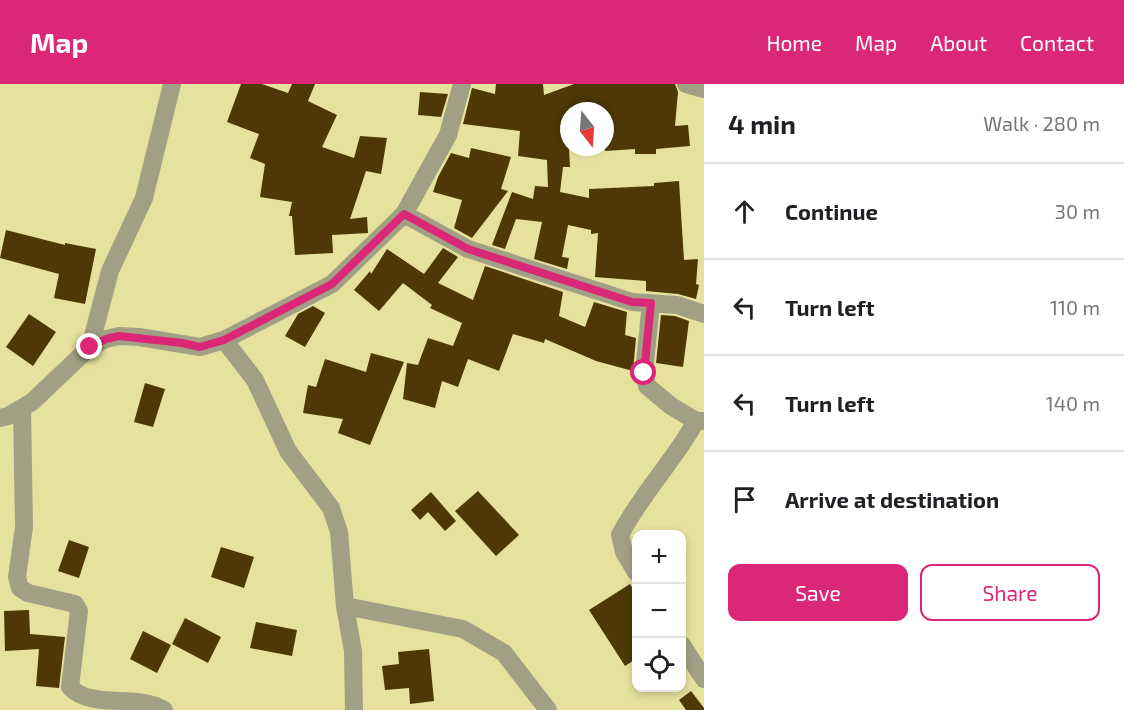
<!DOCTYPE html>
<meta charset="utf-8">
<style>
:root{--surface:#fff;--page:#f2f2f2;--text:#202124;--muted:#757577;--line:#e0e0e0;--accent:#db2777}
body{margin:0;font-family:"Exo 2",sans-serif;background:var(--page);color:var(--text)}
.controls{position:absolute;right:18px;bottom:18px;display:grid;overflow:hidden;border-radius:12px;box-shadow:0 3px 9px #0003}
.controls button{width:54px;height:54px;display:grid;place-items:center;padding:0;border:0;border-bottom:2px solid var(--line);background:var(--surface);color:var(--text);font:30px sans-serif}
.compass{position:absolute;left:560px;top:18px;width:54px;height:54px;border-radius:50%;background:var(--surface);box-shadow:0 3px 9px #0003;rotate:163deg}
.stop{position:absolute;width:18px;height:18px;margin:-14px;border:4px solid #db2777;border-radius:50%;background:#fff}
.stop.end{background:#db2777;border-color:#fff;box-shadow:0 2px 6px #0008}
.list{margin:0;padding:0;list-style:none}
h2{display:flex;justify-content:space-between;align-items:center;height:78px;margin:0;padding:0 24px;font-size:26px}
h2 small{font-size:20px;font-weight:400;color:var(--muted)}
.list li{display:grid;grid-template-columns:39px 1fr auto;gap:18px;align-items:center;box-sizing:border-box;height:96px;padding:0 24px;border-top:2px solid var(--line)}
.list b{display:block;font-size:22px;white-space:nowrap}
.list em{font-size:20px;font-style:normal;color:var(--muted)}
.actions{display:flex;gap:12px;padding:18px 24px}
.actions a{flex:1;padding:14px 0;border:2px solid var(--accent);border-radius:12px;text-align:center;font-size:21px;color:var(--accent)}
.actions .main{background:var(--accent);color:#fff}
.icon{flex:none;width:33px;height:33px;fill:none;stroke:currentColor;stroke-width:2;stroke-linecap:round;stroke-linejoin:round}
.map{position:relative;flex:none;width:704px;height:626px;overflow:hidden}
header{display:flex;align-items:center;gap:36px;box-sizing:border-box;height:84px;padding:0 30px;background:var(--accent);color:#fff}
header strong{font-size:28px}
nav{display:flex;gap:33px;margin-inline-start:auto;font-size:21px}
main{display:flex}
aside{flex:1;background:var(--surface)}
.map>svg:first-child{display:block}
</style>
<header>
<strong>Map</strong>
<nav><a>Home</a><a>Map</a><a>About</a><a>Contact</a></nav>
</header>
<main>
<div class="map">
<svg width="704" height="626" viewBox="0 0 704 626">
<rect width="100%" height="100%" fill="#e6e19d"/>
<path fill="#4e3906" d="M241,0H262L288,9L292,0H315L308,17L337,31L322,63L354,74L360,52L387,54L381,90L366,87L350,135L367,133L368,149L332,151L333,169L295,171L292,132H289L292,118L260,113L265,80L250,74L259,50L227,38Z
M496,0H543L544,11L574,0H675L678,8L675,42L688,41L690,62L656,65V70H635V65L605,67V27H567L570,83H563L560,108L589,114V105L654,102V99L679,97L684,176L698,175L696,200L699,201L696,215L678,210L646,207V197L595,193L598,149L591,150V146L568,141L562,173L569,174L567,185L534,175L542,138L516,135L505,165L492,161L512,108L533,115L535,102L548,103L547,76L518,72L520,47L463,40L472,4L495,10Z
M420,8L448,10L441,33L418,31Z
M471,64L511,73L501,105L508,107L472,154L454,144L462,116L433,108L438,93L451,69L469,74Z
M6,146L65,161V159L96,165L85,220L54,214L59,190L0,174Z
M443,164L458,173L438,199L473,216L485,182L563,208L559,232L585,243L594,218L627,228L625,251L636,254L633,287L596,277L545,255L544,259L513,250L499,287L468,275L458,303L442,297L435,324L403,315L407,279L418,281L428,254L453,262L462,239L430,224L432,221L403,199L379,227L354,206L370,187L371,190L387,165L424,190Z
M313,222L325,229L305,263L285,252L298,230Z
M29,230L56,248L33,282L6,263Z
M661,231L675,232L689,237L683,283L656,279Z
M371,269L404,278L370,361L338,349L343,335L303,329L308,301L316,303L325,275L366,288Z
M145,299L165,305L153,343L134,338Z
M478,407L519,451L496,472L455,427Z
M431,408L456,437L445,447L428,428L420,436L411,426Z
M69,456L89,463L79,494L58,487Z
M221,463L254,473L244,504L211,493Z
M630,500L636,510V575L625,582L589,526Z
M29,526L30,550L65,553L59,604L36,602L39,565L5,567L4,527Z
M185,534L221,553L208,579L172,560Z
M256,538L297,546L292,572L250,564Z
M143,547L171,561L157,589L130,575Z
M429,565L434,617L410,620L409,604L385,606L382,582L399,580L398,568Z
M691,607L704,624V626H686L679,616Z"/>
<g fill="none" stroke-linecap="round" stroke-linejoin="round">
<path stroke="#a2a084" stroke-width="18" d="M686,0L704,5
M404,130L468,165L632,218L677,221L704,230
M651,219L644,289L647,302L671,322L696,337H704
M224,256L255,296L288,367L331,424L339,448L345,522L353,567L354,626
M90,263L110,187L144,114L172,0
M22,324L24,443L17,493L20,504L28,509L75,520L79,527L70,603C91,626 138,609 164,626
M0,334L8,332L32,318L90,263L106,255L119,252L139,253L200,263L224,256L332,200L404,130L448,51L462,0
M636,488L624,468L620,451C641,410 674,377 696,337
M345,522L463,545L504,569L548,626
M682,561L704,595"/>
</g>
<g fill="none" stroke-linecap="round" stroke-linejoin="round">
<path stroke="#db2777" stroke-width="8" d="M90,263L106,255L119,252L182,259L200,263L224,256L332,200L404,130L468,165L632,218L651,219L644,289"/>
</g>
</svg>
<div class="controls">
<button>+</button>
<button>−</button>
<button><svg class="icon" aria-label="locate" viewBox="0 0 24 24"><circle cx="12" cy="12" r="6"/><path d="M12 2v4M12 18v4M2 12h4M18 12h4"/></svg></button>
</div>
<svg class="compass" viewBox="-18 -18 36 36"><path d="M0-13l5 13h-10z" fill="#e53935"/><path d="M0 13l5-13h-10z" fill="#757577"/></svg>
<div class="stop" style="left:644px;top:289px"></div>
<div class="stop end" style="left:90px;top:263px"></div>
</div>
<aside>
<h2>4 min<small>Walk · 280 m</small></h2>
<ul class="list">
<li><svg class="icon" aria-label="ahead" viewBox="0 0 24 24"><path d="M12 20V5M6 11l6-6 6 6"/></svg><div><b>Continue</b></div><em>30 m</em></li>
<li><svg class="icon" aria-label="left" viewBox="0 0 24 24"><path d="M17 20v-9H6M10 6l-5 5 5 5"/></svg><div><b>Turn left</b></div><em>110 m</em></li>
<li><svg class="icon" aria-label="left" viewBox="0 0 24 24"><path d="M17 20v-9H6M10 6l-5 5 5 5"/></svg><div><b>Turn left</b></div><em>140 m</em></li>
<li><svg class="icon" aria-label="arrive" viewBox="0 0 24 24"><path d="M6 21V4h12l-3 4 3 4H6"/></svg><div><b>Arrive at destination</b></div></li>
</ul>
<div class="actions"><a class="main">Save</a><a>Share</a></div>
</aside>
</main>
